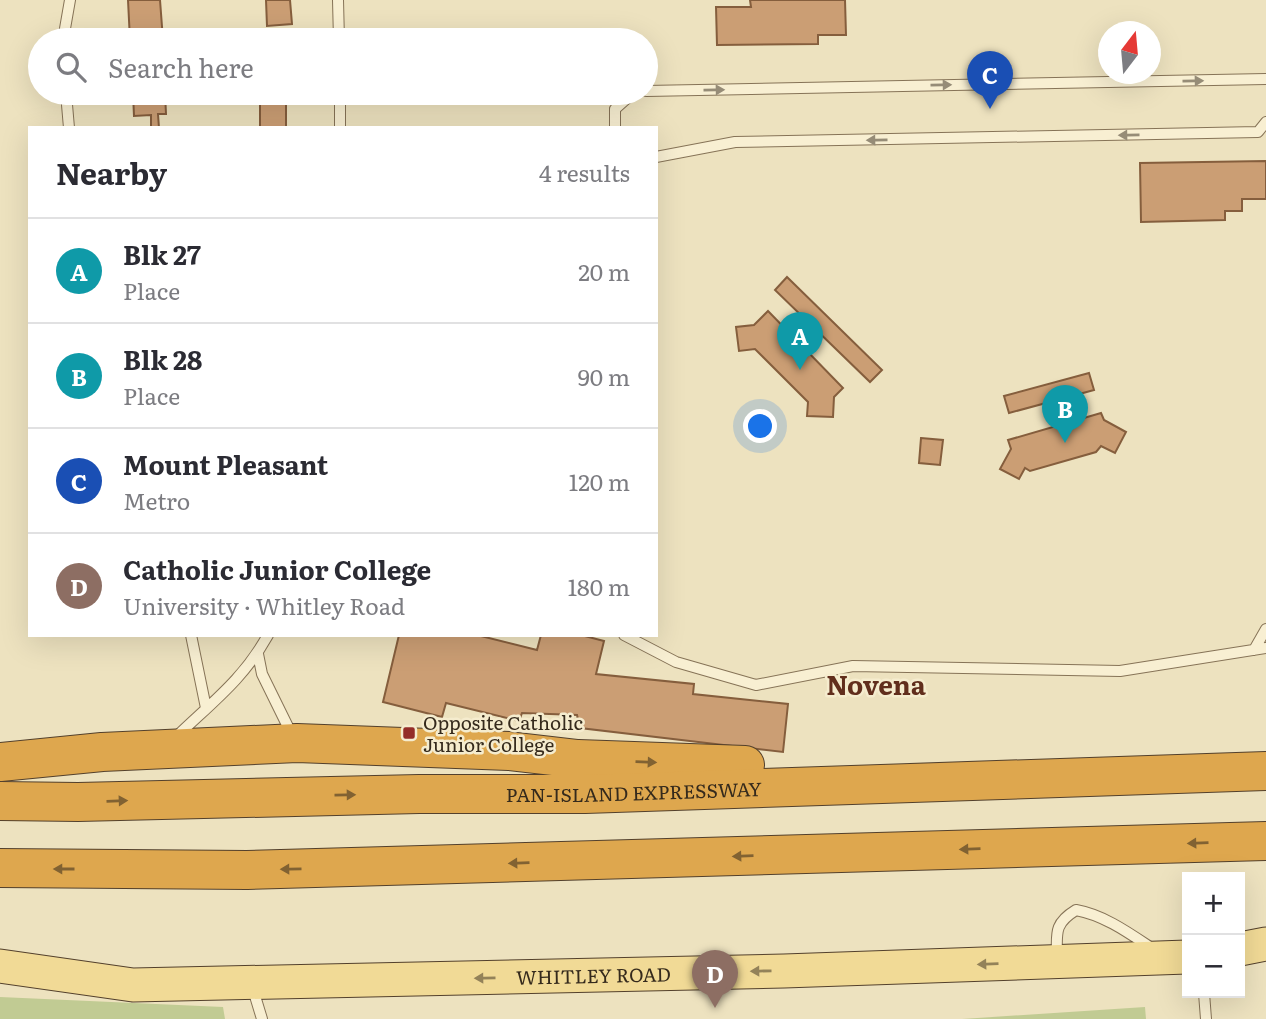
<!DOCTYPE html>
<meta charset="utf-8">
<style>
:root{--surface:#fff;--page:#f7f7f7;--text:#2b2b33;--muted:#7c7c81;--line:#e1e1e2;--accent:#d93025}
body{margin:0;font-family:Literata,serif;background:var(--page);color:var(--text)}
.controls{position:absolute;right:21px;bottom:21px;display:grid;overflow:hidden;border-radius:0px;box-shadow:0 7px 28px #0002}
.controls button{width:63px;height:63px;display:grid;place-items:center;padding:0;border:0;border-bottom:2px solid var(--line);background:var(--surface);color:var(--text);font:35px sans-serif}
.compass{position:absolute;left:1098px;top:21px;width:63px;height:63px;border-radius:50%;background:var(--surface);box-shadow:0 7px 28px #0002;rotate:16deg}
.you{position:absolute;left:761px;top:427px;width:24px;height:24px;margin:-18px;border:5px solid #fff;border-radius:50%;background:#1a73e8;box-shadow:0 0 0 10px #1a73e833}
.badge{display:grid;place-items:center;width:46px;height:46px;border-radius:50%;background:var(--accent);color:#fff;font-size:23px;font-weight:700}
.pin{position:absolute;translate:-50% -58px;filter:drop-shadow(0 2px 4px #0008)}
.pin::after{content:'';position:absolute;top:37px;width:24px;height:21px;background:inherit;clip-path:polygon(0 0,100% 0,50% 100%)}
.list{margin:0;padding:0;list-style:none}
h2{display:flex;justify-content:space-between;align-items:center;height:91px;margin:0;padding:0 28px;font-size:30px}
h2 small{font-size:23px;font-weight:400;color:var(--muted)}
.list li{display:grid;grid-template-columns:46px 1fr auto;gap:21px;align-items:center;box-sizing:border-box;height:105px;padding:0 28px;border-top:2px solid var(--line)}
.list b{display:block;font-size:26px;white-space:nowrap}
.list p{margin:0;font-size:23px;white-space:nowrap;color:var(--muted)}
.list em{font-size:23px;font-style:normal;color:var(--muted)}
.icon{flex:none;width:38px;height:38px;fill:none;stroke:currentColor;stroke-width:2;stroke-linecap:round;stroke-linejoin:round}
.map{position:relative;flex:none;width:1266px;height:1019px;overflow:hidden}
.search{position:absolute;background:var(--surface);box-shadow:0 7px 28px #0002;left:28px;top:28px;width:630px;height:77px;display:flex;align-items:center;gap:18px;box-sizing:border-box;padding:0 24px;border-radius:38px;color:var(--muted);font-size:26px}
.panel{position:absolute;background:var(--surface);box-shadow:0 7px 28px #0002;left:28px;top:126px;width:630px;height:511px;border-radius:0px}
.map>svg:first-child{display:block}
</style>
<div class="map">
<svg width="1266" height="1019" viewBox="0 0 1266 1019">
<rect width="100%" height="100%" fill="#ede2bf"/>
<path fill="#c1cb93" d="M0,997L223,1007L225,1019H0Z
M1145,1007L1146,1019H962Z"/>
<path fill="#cb9e74" stroke="#855e3d" stroke-width="2" d="M128,0H160L163,40H130Z
M266,0H290L292,24L267,26Z
M750,0H845L846,35H818V44L717,45L716,7H751Z
M133,93H165L166,114H158L159,128H151V115L134,116Z
M260,93H286V128H260Z
M1266,161V199H1242V211H1225V220L1141,222L1140,163Z
M787,277L882,370L870,382L775,290Z
M768,311L843,388L834,397L833,417L807,416L808,402L755,349L739,351L736,327L754,325Z
M1089,373L1094,390L1009,413L1004,396Z
M1101,413L1104,420L1126,432L1115,453L1101,446L1096,452L1030,471L1025,468L1019,479L1000,469L1011,449L1008,440Z
M921,438L943,440L940,465L919,463Z
M399,635H477L537,650L541,635H581L604,641L596,674L694,684L693,694L788,704L783,752L580,728L577,715L522,713L519,721L446,703L442,717L383,702Z"/>
<g fill="none" stroke-linecap="round" stroke-linejoin="round">
<g stroke="#867357" stroke-width="12">
<path id="lane" d="M338,0L339,40
M63,40L70,0
M646,91L1266,79
M66,93L69,128
M340,93V128
M615,128V109L633,93
M656,157L735,142L1258,132L1266,122
M191,635L206,708
M624,635L676,662L756,685L853,666L1120,671L1266,648
M1254,650L1266,629
M258,654L262,674L292,735
M175,738C211,703 243,680 268,635
M1057,958C1057,934 1053,924 1076,910C1104,915 1129,933 1153,949
M252,986L262,1019
M1204,993L1206,1019"/>
</g>
<g stroke="#53402c" stroke-width="35">
<g id="primary">
<path d="M1240,949L1266,944"/>
<path id="s1" d="M0,966L133,985L784,971L1187,957"/>
</g>
</g>
<g stroke="#53402c" stroke-width="40">
<g id="highway">
<path d="M0,762L102,752L297,743L509,751L578,759L745,765"/>
<path id="s2" d="M0,801L78,802L419,794H585L1266,771"/>
<path d="M0,868L247,870L1266,841"/>
</g>
</g>
<use href="#lane" stroke="#f8efd2" stroke-width="10"/>
<use href="#primary" stroke="#f1da96" stroke-width="33"/>
<use href="#highway" stroke="#dea74e" stroke-width="38"/>
</g>
<defs><path id="oneway-solid" d="M-6-.8H1V-3.2L6.5 0L1 3.2V.8H-6Z" transform="scale(1.75)"/></defs>
<g fill="#968c77">
<use href="#oneway-solid" transform="translate(1193 81) rotate(-1)"/>
<use href="#oneway-solid" transform="translate(941 85) rotate(-1)"/>
<use href="#oneway-solid" transform="translate(714 90) rotate(-1)"/>
<use href="#oneway-solid" transform="translate(1129 135) rotate(179)"/>
<use href="#oneway-solid" transform="translate(877 140) rotate(179)"/>
</g>
<g fill="#816232">
<use href="#oneway-solid" transform="translate(646 762) rotate(2)"/>
<use href="#oneway-solid" transform="translate(345 795) rotate(-1)"/>
<use href="#oneway-solid" transform="translate(117 801) rotate(-2)"/>
<use href="#oneway-solid" transform="translate(1198 843) rotate(178)"/>
<use href="#oneway-solid" transform="translate(970 849) rotate(178)"/>
<use href="#oneway-solid" transform="translate(743 856) rotate(178)"/>
<use href="#oneway-solid" transform="translate(519 863) rotate(178)"/>
<use href="#oneway-solid" transform="translate(64 869) rotate(-180)"/>
<use href="#oneway-solid" transform="translate(291 869) rotate(179)"/>
</g>
<g fill="#938259">
<use href="#oneway-solid" transform="translate(988 964) rotate(178)"/>
<use href="#oneway-solid" transform="translate(761 971) rotate(179)"/>
<use href="#oneway-solid" transform="translate(485 978) rotate(179)"/>
</g>
<rect fill="#942d28" stroke="#f5ecce" stroke-width="2.5" x="402" y="726" width="14" height="14" rx="3.5"/>
<g text-anchor="middle" dominant-baseline="central" stroke-width="5" stroke-linejoin="round" paint-order="stroke">
<g font-size="19" fill="#352a1c" stroke="#f5ecce" text-anchor="start">
<text x="423" y="722">Opposite Catholic<tspan x="423" dy="22">Junior College</tspan></text>
</g>
<g font-size="19" fill="#352a1c" stroke="#f5ecce">
<text stroke="none"><textPath href="#s2" startOffset="634">PAN-ISLAND EXPRESSWAY</textPath></text>
<text stroke="none"><textPath href="#s1" startOffset="595">WHITLEY ROAD</textPath></text>
</g>
<g font-size="26" font-weight="bold" fill="#612e1c" stroke="#f5ecce">
<text x="876" y="683">Novena</text>
</g>
</g>
</svg>
<div class="controls">
<button>+</button>
<button>−</button>
</div>
<svg class="compass" viewBox="-18 -18 36 36"><path d="M0-13l5 13h-10z" fill="#e53935"/><path d="M0 13l5-13h-10z" fill="#7c7c81"/></svg>
<div class="you"></div>
<div class="pin badge" style="left:800px;top:370px;background:#0f9aa8">A</div>
<div class="pin badge" style="left:1065px;top:443px;background:#0f9aa8">B</div>
<div class="pin badge" style="left:990px;top:109px;background:#1a4fb4">C</div>
<div class="pin badge" style="left:715px;top:1008px;background:#8d6e63">D</div>
<div class="search"><svg class="icon" aria-label="search" viewBox="0 0 24 24"><circle cx="10" cy="10" r="6"/><path d="M15 15l6 6"/></svg>Search here</div>
<section class="panel">
<h2>Nearby<small>4 results</small></h2>
<ul class="list">
<li><span class="badge" style="background:#0f9aa8">A</span><div><b>Blk 27</b><p>Place</p></div><em>20 m</em></li>
<li><span class="badge" style="background:#0f9aa8">B</span><div><b>Blk 28</b><p>Place</p></div><em>90 m</em></li>
<li><span class="badge" style="background:#1a4fb4">C</span><div><b>Mount Pleasant</b><p>Metro</p></div><em>120 m</em></li>
<li><span class="badge" style="background:#8d6e63">D</span><div><b>Catholic Junior College</b><p>University · Whitley Road</p></div><em>180 m</em></li>
</ul>
</section>
</div>
